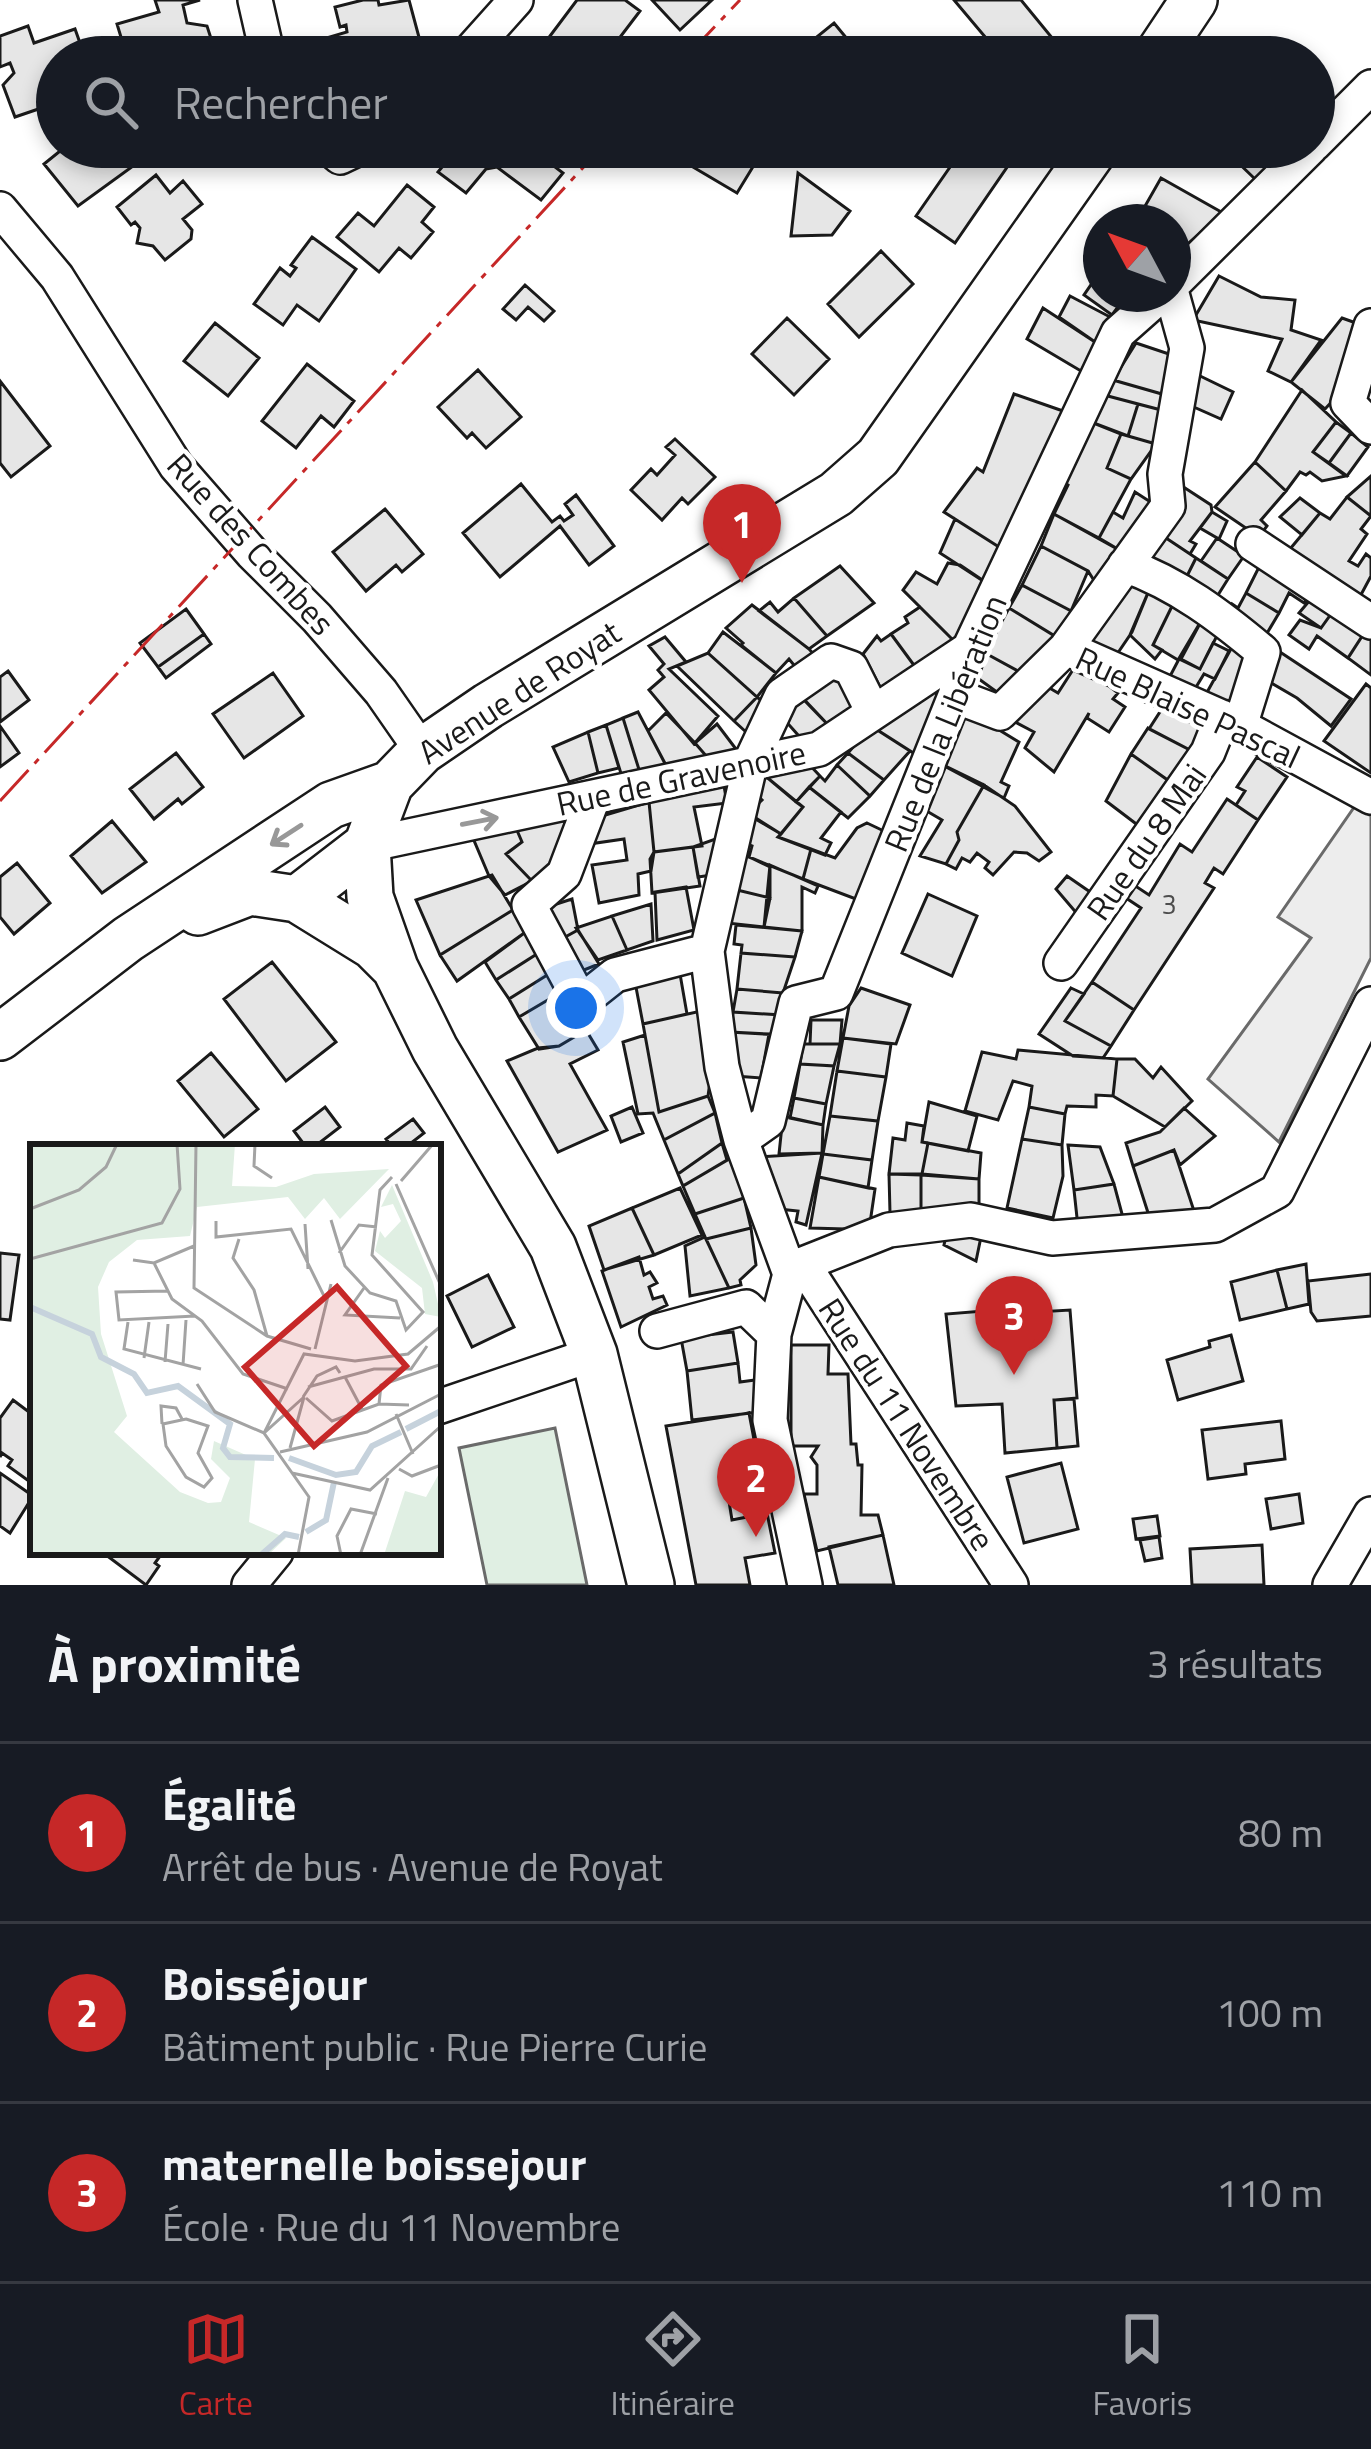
<!DOCTYPE html>
<html lang="fr">
<meta charset="utf-8">
<style>
:root{--surface:#171b24;--page:#20242c;--text:#f1f3f6;--muted:#9ea1a6;--line:#363941;--accent:#c62828}
body{margin:0;font-family:"Titillium Web",sans-serif;background:var(--page);color:var(--text)}
.compass{position:absolute;left:1083px;top:204px;width:108px;height:108px;border-radius:50%;background:var(--surface);box-shadow:0 6px 18px #0003;rotate:311deg}
.you{position:absolute;left:576px;top:1008px;width:42px;height:42px;margin:-30px;border:9px solid #fff;border-radius:50%;background:#1a73e8;box-shadow:0 0 0 18px #1a73e833}
.badge{display:grid;place-items:center;width:78px;height:78px;border-radius:50%;background:var(--accent);color:#fff;font-size:39px;font-weight:700}
.pin{position:absolute;translate:-50% -99px;filter:drop-shadow(0 3px 6px #0008)}
.pin::after{content:'';position:absolute;top:63px;width:42px;height:36px;background:inherit;clip-path:polygon(0 0,100% 0,50% 100%)}
.list{margin:0;padding:0;list-style:none}
h2{display:flex;justify-content:space-between;align-items:center;height:156px;margin:0;padding:0 48px;font-size:51px}
h2 small{font-size:39px;font-weight:400;color:var(--muted)}
.list li{display:grid;grid-template-columns:78px 1fr auto;gap:36px;align-items:center;box-sizing:border-box;height:180px;padding:0 48px;border-top:3px solid var(--line)}
.list b{display:block;font-size:45px;white-space:nowrap}
.list p{margin:0;font-size:39px;white-space:nowrap;color:var(--muted)}
.list em{font-size:39px;font-style:normal;color:var(--muted)}
.icon{flex:none;width:66px;height:66px;fill:none;stroke:currentColor;stroke-width:2;stroke-linecap:round;stroke-linejoin:round}
.map{position:relative;flex:none;width:1371px;height:1585px;overflow:hidden}
.search{position:absolute;background:var(--surface);box-shadow:0 6px 18px #0003;left:36px;right:36px;top:36px;height:132px;display:flex;align-items:center;gap:30px;box-sizing:border-box;padding:0 42px;border-radius:66px;color:var(--muted);font-size:45px}
.sheet{height:696px;background:var(--surface)}
nav{display:flex;justify-content:space-around;align-items:center;box-sizing:border-box;height:168px;border-top:3px solid var(--line);background:var(--surface);font-size:33px;color:var(--muted)}
nav a{display:grid;justify-items:center;gap:6px}
nav .on{color:var(--accent)}
.map>svg:first-child{display:block}
</style>
<div class="map">
<svg width="1371" height="1585" viewBox="0 0 1371 1585">
<rect width="100%" height="100%" fill="#fff"/>
<path fill="#e0efe3" stroke="#6a6a6a" stroke-width="3" d="M555,1428L587,1585H487L459,1448Z"/>
<path fill="#ededed" stroke="#6a6a6a" stroke-width="3" d="M1355,806L1371,816V958L1279,1142L1208,1079L1311,938L1278,917Z"/>
<path fill="#e6e6e6" stroke="#1a1a1a" stroke-width="3" d="M155,0H200L183,5L187,23L207,26L217,57H172L170,53L127,57L117,24L159,12Z
M363,0H378L379,5L409,0L420,41L369,54V57H328L323,39L347,32L346,25L340,27L335,7Z
M577,0H625L640,11L605,57H570L547,40Z
M652,0H712L680,30Z
M954,0H1021L1053,39L1031,57H1002Z
M834,23L862,57H792Z
M28,26L34,43L75,29L85,57H57V81L49,84L56,103L15,117L3,85L14,73L10,63L0,67V36Z
M65,147H129L140,161L78,206L44,164Z
M452,147H529L563,173L541,200L497,167L486,169L466,193L438,172L456,150Z
M705,147H765L737,193L693,167Z
M964,147H1000L1014,157L955,243L916,216Z
M1222,147H1288L1256,180Z
M798,173L850,211L832,235L791,236Z
M156,175L170,193L183,181L202,204L183,219L192,230L191,239L165,260L153,246L137,243L140,228L135,222L131,225L117,207Z
M1161,178L1223,213L1181,250L1173,245V222H1136Z
M407,185L434,207L422,222L433,232L411,258L399,248L379,272L337,237L358,213L374,226Z
M312,237L356,269L319,321L297,305L283,325L254,304L280,268L290,276L296,268L291,265Z
M881,251L913,284L859,337L828,304Z
M1097,276L1101,278V294L1126,296L1112,315L1084,295Z
M1219,276L1261,297L1295,300L1291,330L1321,340L1291,382L1268,371L1282,339L1193,320Z
M525,285L554,311L544,321L528,307L516,320L503,309Z
M1070,296L1112,318L1098,344L1059,317Z
M1043,308L1098,344L1081,371L1027,339Z
M787,318L829,359L794,395L752,354Z
M1342,318L1356,323L1338,395L1325,409L1291,382Z
M215,323L259,358L228,396L184,361Z
M1136,343L1178,357L1169,396L1113,380Z
M307,364L354,401L334,427L321,416L296,448L262,421Z
M478,370L521,417L486,448L472,433L467,438L438,407Z
M1196,374L1233,392L1221,419L1187,404Z
M1113,380L1169,396L1165,411L1104,395Z
M0,381L50,446L11,477L0,463Z
M1302,390L1336,422L1313,452L1346,476L1322,481L1310,472L1306,475L1300,472L1286,491L1255,462Z
M1014,394L1063,411L1010,554L944,512L977,468L983,472Z
M1104,395L1138,404L1128,436L1091,422Z
M1138,404L1165,411L1156,444L1128,436Z
M1091,422L1121,434L1107,468L1131,479L1099,538L1054,514L1068,485L1062,481Z
M1336,422L1351,433L1329,463L1313,452Z
M1351,433L1368,447L1347,476L1329,463Z
M1121,434L1156,444L1131,479L1107,468Z
M675,439L715,477L688,504L682,498L662,520L631,490L651,469L657,475L675,455L666,447Z
M1255,462L1286,491L1261,520L1267,526L1259,537L1215,507Z
M1371,476V516L1347,497Z
M521,484L552,522L560,516L564,521L573,515L565,504L576,495L614,546L589,565L560,526L500,577L463,533Z
M1185,488L1211,505L1212,512L1190,541L1196,544L1190,554L1154,530Z
M1135,492L1163,510L1128,555L1099,538L1113,512L1123,518Z
M1347,497L1371,516L1361,529L1367,534L1349,561L1358,566L1366,554L1371,558V576L1356,604L1285,555L1320,513L1330,519Z
M1300,498L1320,513L1302,535L1280,517Z
M385,509L423,554L402,572L396,565L366,591L333,552Z
M1212,512L1227,521L1219,539L1200,528Z
M1054,514L1128,555L1100,590L1088,571L1041,546Z
M955,519L1010,554L994,588L940,553Z
M1154,530L1196,558L1182,586L1132,560Z
M1217,538L1244,556L1228,579L1201,561Z
M1041,546L1088,571L1071,611L1022,585Z
M1196,558L1228,579L1213,603L1182,586Z
M1263,559L1313,589L1304,603L1289,593L1279,613L1246,593Z
M948,563L960,565L994,588L955,642L903,590L916,572L937,584Z
M840,566L874,603L827,636L794,598Z
M1132,583L1150,588L1132,632L1113,660L1086,644Z
M1022,585L1071,611L1058,638L1009,608Z
M1150,588L1178,594L1153,645L1162,650L1155,659L1130,635Z
M1246,593L1279,613L1263,640L1227,613L1232,604L1238,608Z
M1316,593L1336,607L1321,628L1299,613Z
M1178,594L1204,616L1178,660L1153,645Z
M794,598L827,636L809,649L759,611L770,602L778,612Z
M752,605L809,649L820,661L803,676L789,659L776,673L741,645L743,643L726,628Z
M920,607L955,642L916,668L891,634L908,623L905,617Z
M1336,607L1368,627L1348,658L1317,636L1309,649L1289,635L1300,620L1321,628Z
M1009,608L1058,638L1029,677L985,653Z
M186,609L204,634L158,667L140,643Z
M1204,616L1221,628L1200,669L1181,659Z
M1368,627L1371,630V675L1348,658Z
M723,632L776,673L757,697L708,653Z
M204,634L211,644L166,678L158,667Z
M891,634L916,668L882,691L863,654L877,636L881,641Z
M665,637L686,662L669,669L718,716L694,744L649,690L664,677L658,670L664,664L649,646Z
M1237,638L1250,657L1234,706L1205,696Z
M1213,643L1229,651L1215,679L1204,674L1193,692L1168,680L1179,659L1200,669Z
M1277,650L1351,699L1331,726L1297,698L1266,680Z
M708,653L757,697L734,721L677,666Z
M985,653L1029,677L1001,695L972,674Z
M1078,662L1118,693L1113,699L1125,707L1109,732L1087,718L1089,713L1054,772L1025,748L1034,732L1015,722L1041,683L1058,693Z
M8,671L29,700L0,722V677Z
M273,673L303,716L244,758L213,714Z
M835,675L863,703L833,730L798,693L811,683L817,691Z
M926,680L939,691L930,726L915,754L879,731L906,693Z
M1366,684L1371,688V773L1324,741Z
M757,697L764,703L746,732L734,721Z
M804,700L833,730L807,745L782,717Z
M1167,701L1207,719L1190,750L1149,729Z
M638,712L668,769L641,776L623,718Z
M666,713L695,743L714,765L672,777L648,731Z
M963,716L986,722L1019,742L1001,782L1009,786L1004,798L935,761Z
M623,718L641,776L623,780L606,725Z
M717,724L739,753L714,765L695,743Z
M606,725L619,768L598,773L588,732Z
M0,726L19,753L0,767Z
M871,726L910,751L884,780L848,753Z
M1148,728L1190,750L1169,781L1131,754Z
M588,732L598,773L569,782L553,747Z
M176,753L203,787L182,804L178,799L154,819L130,789Z
M848,753L884,780L870,796L837,765Z
M1131,754L1169,781L1139,826L1106,801Z
M1257,757L1287,777L1258,820L1236,805L1245,791L1237,787Z
M805,760L820,776L796,802L764,775Z
M935,761L984,785L957,832L959,840L946,864L920,856L942,820L925,810Z
M837,765L870,796L848,818L809,787L820,776L825,781Z
M764,775L803,807L781,834L748,813L762,800L751,790Z
M984,785L1015,806L1051,852L1039,861L1027,853L1014,852L993,875L985,868L989,862L977,853L970,862L962,858L956,869L946,864L959,840L957,832Z
M724,786L727,803L694,807L702,846L654,852L649,802Z
M809,787L841,812L821,838L831,843L825,855L778,837L803,807L796,802Z
M1227,799L1258,820L1223,874L1214,868L1205,883L1214,888L1134,1010L1092,982L1141,908L1126,898L1134,885L1149,895L1180,844L1192,852Z
M649,802L654,852L651,871L638,874L639,895L599,903L592,865L627,860L624,839L589,844L602,816Z
M571,808L557,861L532,881L506,854L522,842L513,821Z
M752,817L781,834L778,837L811,849L803,879L749,857L752,846L744,843Z
M112,821L146,862L102,893L71,856Z
M513,821L522,842L506,854L532,881L505,895L489,876L470,831Z
M867,823L888,833L869,904L803,879L811,849L835,858L857,828Z
M721,837L712,875L698,877L693,847Z
M693,847L700,886L652,893L650,859L654,852Z
M741,853L770,867V898L733,889Z
M17,863L50,903L14,934L0,917V877Z
M770,865L818,886L815,893L802,887V931L764,927Z
M492,875L513,910L440,955L416,900Z
M1067,876L1093,894L1079,916L1056,889Z
M686,887L694,930L657,940L655,892Z
M733,889L770,898L764,927L727,923Z
M928,894L977,916L952,976L902,953Z
M572,899L578,930L556,942L541,909Z
M651,904L653,941L627,950L612,916Z
M513,910L527,931L457,981L440,955Z
M612,916L627,950L598,960L576,928Z
M736,925L802,931L795,957L741,953L742,945L734,944Z
M578,930L599,964L574,974L556,942Z
M527,931L540,952L496,980L485,962Z
M540,952L552,972L509,999L496,980Z
M741,953L795,957L783,993L737,989Z
M272,962L336,1042L286,1081L224,999Z
M552,972L563,991L519,1017L509,999Z
M680,974L687,1014L643,1024L635,982Z
M1092,982L1134,1010L1111,1046L1065,1021Z
M861,988L910,1005L896,1044L843,1038L849,1006Z
M1071,988L1084,994L1065,1021L1111,1046L1103,1058L1073,1056L1039,1034Z
M737,989L783,993L781,1015L733,1012Z
M563,991L586,1030L559,1046L539,1049L519,1017Z
M701,1011L711,1075L708,1096L659,1112L643,1024Z
M733,1012L781,1015L779,1035L730,1032Z
M811,1020H842L840,1044H810Z
M586,1030L598,1050L570,1064L607,1130L558,1152L507,1061L538,1048L559,1046Z
M730,1032L769,1034L761,1078L735,1076Z
M645,1035L659,1112L708,1096L715,1113L664,1140L653,1113L638,1114L623,1042Z
M843,1038L891,1044L886,1077L837,1071Z
M803,1044H840L834,1066L800,1064Z
M1018,1050L1117,1059L1113,1096L1096,1095V1107L1067,1106L1065,1114L1029,1107L1032,1086L1013,1081L998,1120L965,1111L982,1052L1016,1059Z
M211,1053L258,1109L224,1137L178,1081Z
M1117,1059H1135L1153,1078L1161,1067L1192,1101L1165,1127L1113,1096Z
M800,1064L834,1066L826,1104L794,1098Z
M837,1071L886,1077L878,1121L830,1116Z
M794,1098L826,1104L823,1125L790,1118Z
M929,1102L977,1116L968,1151L922,1142Z
M325,1107L340,1127L314,1147H306L294,1131Z
M632,1107L643,1133L621,1142L611,1116Z
M1029,1107L1065,1114L1062,1145L1022,1139Z
M1184,1108L1215,1136L1180,1165L1174,1150L1133,1166L1126,1143L1160,1132Z
M715,1113L722,1143L678,1174L664,1140Z
M783,1116L823,1125L822,1153L779,1154Z
M830,1116L878,1121L872,1160L823,1154Z
M413,1119L424,1133L406,1147H392L386,1139Z
M907,1123L924,1126L922,1142L928,1143L922,1174H889L893,1138L905,1140Z
M1022,1139L1062,1145L1063,1176L1053,1218L1007,1208Z
M722,1143L727,1160L683,1186L678,1174Z
M928,1143L981,1153L979,1179L922,1174Z
M1068,1145L1100,1147L1114,1184L1074,1190Z
M1174,1150L1195,1214L1151,1222L1133,1166Z
M822,1153L806,1225L796,1222L798,1211L779,1209L759,1157Z
M823,1154L872,1160L868,1188L819,1177Z
M731,1158L744,1198L695,1214L683,1186Z
M889,1174L921,1175V1211L890,1213Z
M921,1175L979,1179V1209L921,1211Z
M819,1177L875,1189L870,1223L846,1229L810,1228Z
M1114,1184L1125,1225L1078,1227L1074,1190Z
M680,1188L702,1235L654,1255L632,1208Z
M744,1198L751,1228L706,1239L695,1214Z
M632,1208L654,1255L604,1270L589,1226Z
M751,1228L756,1265L740,1280L741,1285L729,1288L706,1239Z
M948,1228L982,1232L976,1261L944,1245Z
M705,1237L729,1288L690,1296L685,1246Z
M0,1253L19,1255L10,1320L0,1319Z
M639,1257L644,1275L650,1272L657,1283L649,1287L653,1299L663,1296L667,1305L621,1327L602,1271Z
M1306,1264L1309,1304L1287,1309L1277,1270Z
M1277,1270L1287,1309L1240,1320L1231,1282Z
M1371,1274V1316L1317,1321L1311,1312L1308,1281Z
M488,1275L514,1327L472,1347L447,1296Z
M1021,1308V1313L1070,1310L1077,1398L1054,1400L1057,1448L1005,1453L1002,1404L956,1406L946,1314Z
M733,1332L738,1363L687,1371L681,1338Z
M1231,1335L1243,1381L1178,1400L1167,1360L1210,1347L1209,1341Z
M791,1345H829L828,1374H848L851,1444H856L858,1465H862L861,1515H878L883,1535L817,1551L804,1494H817V1465L811,1457L818,1446H791Z
M738,1363L740,1382L755,1380V1405L759,1412L692,1420L687,1371Z
M1074,1399L1078,1446L1057,1448L1054,1400Z
M13,1400L33,1415V1484L8,1466L12,1460L2,1453L0,1457V1418Z
M749,1413L762,1482L727,1489L732,1520L767,1513L775,1553L745,1558L750,1585H696L666,1426Z
M1281,1421L1285,1459L1245,1464L1246,1474L1208,1479L1202,1430Z
M1061,1463L1078,1529L1024,1543L1007,1477Z
M0,1473L33,1496L10,1533L0,1526Z
M1299,1494L1303,1523L1271,1529L1266,1499Z
M1157,1516L1160,1536L1136,1539L1133,1519Z
M883,1535L894,1585H838L829,1547Z
M1159,1537L1162,1558L1145,1561L1140,1540Z
M1262,1545L1264,1585H1192L1190,1549Z
M102,1552H163L155,1563L159,1566L146,1585Z"/>
<g fill="none" stroke-linecap="round" stroke-linejoin="round">
<g stroke="#1a1a1a" stroke-width="38">
<path id="street" d="M255,0L268,57
M465,57L516,0
M1314,144L1371,87
M328,147L340,157L361,147
M0,209L57,277L176,466L252,553L317,618L381,692L422,751
M1173,284L1311,147
M1371,326L1348,403L1371,427
M1253,544L1371,622
M1125,565C1178,584 1220,616 1263,652L1240,726
M1066,648L1168,506L1165,474L1187,348L1172,294
M955,696L1000,713L1066,648L1235,723L1371,797
M593,798L564,874L529,905L581,1002L615,975L707,951
M367,845L819,749L969,649
M1061,963L1208,752L1222,717
M741,1140L768,1121L796,1003L836,993L955,696L969,649L1118,333L1162,294
M803,1264L1011,1585
M790,1274L741,1140L722,1067L707,951L751,761L782,695L831,661L851,668L872,710
M657,1331L746,1307L774,1334
M438,1407L594,1354
M249,1585L276,1552
M805,1585L770,1420L774,1334L790,1274L803,1264L889,1230L971,1220L1052,1238L1215,1225L1277,1191L1371,1004
M1330,1585L1371,1514"/>
</g>
<g stroke="#1a1a1a" stroke-width="50">
<path id="secondary" d="M1156,57L1194,0
M297,899L373,946L393,966
M198,912L250,892L297,899L367,845
M0,1037L128,939L331,805L390,784
M651,1585L594,1354L553,1247L435,1049L395,968L370,897L367,845L390,784L422,751L488,706L836,494L878,457L1096,147"/>
</g>
<use href="#street" stroke="#fff" stroke-width="33"/>
<use href="#secondary" stroke="#fff" stroke-width="45"/>
<path stroke="#c62828" stroke-width="3" stroke-dasharray="42 9 6 9" stroke-linecap="butt" d="M686,57L740,0
M0,801L602,147"/>
</g>
<defs><path id="oneway-shaft" d="M-6 0H5M1.5-3L5.5 0L1.5 3" fill="none" stroke-width="1.6" stroke-linecap="round" stroke-linejoin="round" transform="scale(3)"/></defs>
<g stroke="#989898">
<use href="#oneway-shaft" transform="translate(480 821) rotate(-11)"/>
<use href="#oneway-shaft" transform="translate(286 835) rotate(147)"/>
</g>
<g text-anchor="middle" dominant-baseline="central" stroke-width="9" stroke-linejoin="round" paint-order="stroke">
<g font-size="27" fill="#4d4d4d">
<text x="1169" y="903">3</text>
</g>
<g font-size="33" fill="#1a1a1a" stroke="#fff">
<text transform="translate(251 544) rotate(48)">Rue des Combes</text>
<text transform="translate(519 692) rotate(-33)">Avenue de Royat</text>
<text transform="translate(1188 707) rotate(25)">Rue Blaise Pascal</text>
<text transform="translate(945 723) rotate(-68)">Rue de la Libération</text>
<text transform="translate(681 778) rotate(-12)">Rue de Gravenoire</text>
<text transform="translate(1146 842) rotate(-55)">Rue du 8 Mai</text>
<text transform="translate(907 1424) rotate(57)">Rue du 11 Novembre</text>
</g>
</g>
<g transform="translate(30 1144)">
<rect width="411" height="411" fill="#fff"/>
<path d="M0,0H205L202,42L246,43L284,30L359,25L310,75L294,54L275,75L258,53L167,63L160,92L107,96L79,118L68,143L71,190L97,272L84,288L150,348L178,359L191,358L200,334L181,315L184,297L225,315L219,378L256,394L238,411H0ZM362,41L403,138L411,173L395,170L392,144L345,107L350,87L355,94L371,77L363,60L351,63ZM411,326V411H354L375,347L396,353Z" fill="#e0efe3"/>
<path fill="none" stroke="#c6d2dc" stroke-width="6" d="M0,163L62,190L71,213L104,230L117,249L148,242L200,280L193,304L200,313L244,314M376,285L411,267M259,314L306,331L326,328L342,302L371,288M276,388L296,376L304,338M231,411L255,390L269,393"/>
<path fill="none" stroke="#a3a3a3" stroke-width="3" d="M166,0L164,144L237,192L281,205M225,0L224,22L242,34M371,37L403,0M366,40L411,142M0,65L49,46L76,23L87,0M301,76L315,122L340,149L366,157L376,186L393,168L342,111L350,46L362,33M186,77V93L261,85L295,154M275,80L278,125M209,95L203,114L224,146L237,192M309,109L329,81L347,83M0,115L132,79L150,45L147,0M103,116L124,119L164,102M124,119L142,155L172,177L213,230L258,245M334,144L315,171L370,174M138,147L86,148L89,176L165,172M98,178L94,205L171,225M285,205L301,140M114,214L119,178M135,218L138,180M153,221L156,176M315,233L333,267M167,240L185,268L234,289L274,253M278,243L344,225H381L397,202M273,253L287,232L306,223L310,229M276,254L302,277L349,260L379,261M349,260L351,241L409,221M366,270L383,310M156,275L178,282L168,309L182,334L174,343L156,333L136,302L133,280ZM132,280L131,262L146,264L152,275M260,304L274,253M250,308L337,288L411,250M369,325L382,332L411,321M262,329L340,346L411,282M268,411L279,353L234,289L274,210L325,217L378,210L411,182M311,411L307,392L321,365L347,370M330,411L358,334"/>
<path fill="#c62828" fill-opacity="0.15" stroke="#c62828" stroke-width="6" d="M307,143L376,222L284,302L215,223Z"/>
<rect width="411" height="411" fill="none" stroke="#1a1a1a" stroke-width="6"/>
</g>
</svg>
<svg class="compass" viewBox="-18 -18 36 36"><path d="M0-13l5 13h-10z" fill="#e53935"/><path d="M0 13l5-13h-10z" fill="#9ea1a6"/></svg>
<div class="you"></div>
<div class="pin badge" style="left:742px;top:583px">1</div>
<div class="pin badge" style="left:756px;top:1537px">2</div>
<div class="pin badge" style="left:1014px;top:1375px">3</div>
<div class="search"><svg class="icon" aria-label="search" viewBox="0 0 24 24"><circle cx="10" cy="10" r="6"/><path d="M15 15l6 6"/></svg>Rechercher</div>
</div>
<section class="sheet">
<h2>À proximité<small>3 résultats</small></h2>
<ul class="list">
<li><span class="badge">1</span><div><b>Égalité</b><p>Arrêt de bus · Avenue de Royat</p></div><em>80 m</em></li>
<li><span class="badge">2</span><div><b>Boisséjour</b><p>Bâtiment public · Rue Pierre Curie</p></div><em>100 m</em></li>
<li><span class="badge">3</span><div><b>maternelle boissejour</b><p>École · Rue du 11 Novembre</p></div><em>110 m</em></li>
</ul>
</section>
<nav>
<a class="on"><svg class="icon" aria-label="map" viewBox="0 0 24 24"><path d="M3 6l6-2 6 2 6-2v14l-6 2-6-2-6 2zM9 4v14M15 6v14"/></svg>Carte</a>
<a><svg class="icon" aria-label="directions" viewBox="0 0 24 24"><path d="M12 3l9 9-9 9-9-9zM9 14v-3h6M13 9l2 2-2 2"/></svg>Itinéraire</a>
<a><svg class="icon" aria-label="saved" viewBox="0 0 24 24"><path d="M7 4h10v16l-5-4-5 4z"/></svg>Favoris</a>
</nav>
